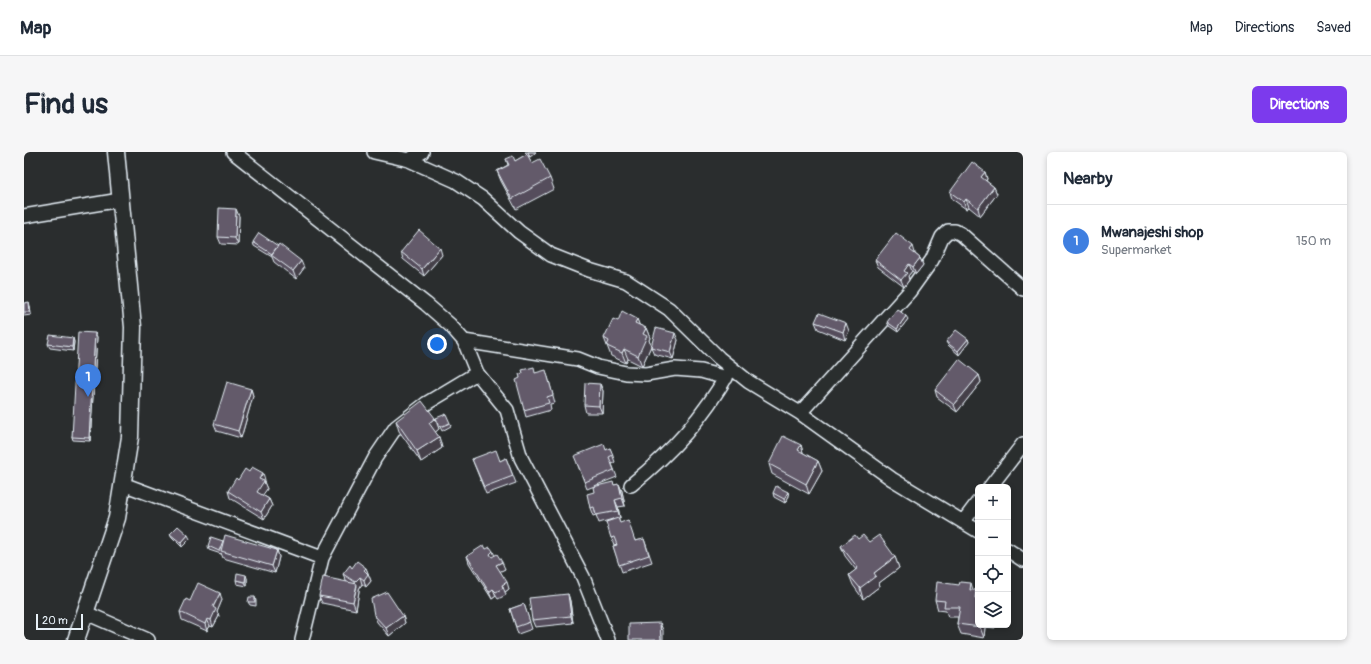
<!DOCTYPE html>
<meta charset="utf-8">
<style>
:root{--surface:#fff;--page:#f6f6f7;--text:#1f2937;--muted:#747a83;--line:#e0e1e3;--accent:#7c3aed}
body{margin:0;font-family:Pangolin,sans-serif;background:var(--page);color:var(--text)}
.controls{position:absolute;right:12px;bottom:12px;display:grid;overflow:hidden;border-radius:6px;box-shadow:0 2px 6px #0003}
.controls button{width:36px;height:36px;display:grid;place-items:center;padding:0;border:0;border-bottom:1px solid var(--line);background:var(--surface);color:var(--text);font:20px sans-serif}
.scale{position:absolute;left:12px;bottom:10px;width:47px;box-sizing:border-box;padding-left:4px;border:2px solid #e8f1f8;border-top:0;font-size:11px;line-height:14px;white-space:nowrap;color:#e8f1f8;-webkit-text-stroke:3px #2a2d2e;paint-order:stroke}
.you{position:absolute;left:413px;top:192px;width:14px;height:14px;margin:-10px;border:3px solid #fff;border-radius:50%;background:#1a73e8;box-shadow:0 0 0 6px #1a73e833}
.badge{display:grid;place-items:center;width:26px;height:26px;border-radius:50%;background:var(--accent);color:#fff;font-size:13px;font-weight:700}
.pin{position:absolute;translate:-50% -33px;filter:drop-shadow(0 1px 2px #0008)}
.pin::after{content:'';position:absolute;top:21px;width:14px;height:12px;background:inherit;clip-path:polygon(0 0,100% 0,50% 100%)}
.list{margin:0;padding:0;list-style:none}
h2{display:flex;justify-content:space-between;align-items:center;height:52px;margin:0;padding:0 16px;font-size:17px}
h2 small{font-size:13px;font-weight:400;color:var(--muted)}
.list li{display:grid;grid-template-columns:26px 1fr auto;gap:12px;align-items:center;box-sizing:border-box;height:72px;padding:0 16px;border-top:1px solid var(--line)}
.list b{display:block;font-size:15px;white-space:nowrap}
.list p{margin:0;font-size:13px;white-space:nowrap;color:var(--muted)}
.list em{font-size:13px;font-style:normal;color:var(--muted)}
.icon{flex:none;width:22px;height:22px;fill:none;stroke:currentColor;stroke-width:2;stroke-linecap:round;stroke-linejoin:round}
.map{position:relative;flex:none;width:999px;height:488px;overflow:hidden;border-radius:6px}
header{display:flex;align-items:center;gap:24px;box-sizing:border-box;height:56px;padding:0 20px;background:var(--surface);border-bottom:1px solid var(--line)}
header strong{font-size:19px}
nav{display:flex;gap:22px;margin-inline-start:auto;font-size:14px}
.intro{display:flex;align-items:center;justify-content:space-between;box-sizing:border-box;height:96px;padding:0 24px}
h1{margin:0;font-size:28px}
.button{padding:10px 18px;border-radius:6px;background:var(--accent);color:#fff;font-size:14px;font-weight:700}
main{display:flex;gap:24px;padding:0 24px}
aside{flex:1;background:var(--surface);border-radius:6px;box-shadow:0 2px 6px #0003}
.map>svg:first-child{display:block}
</style>
<header>
<strong>Map</strong>
<nav><a>Map</a><a>Directions</a><a>Saved</a></nav>
</header>
<div class="intro"><h1>Find us</h1><a class="button">Directions</a></div>
<main>
<div class="map">
<svg width="999" height="488" viewBox="0 0 999 488">
<rect width="100%" height="100%" fill="#2a2d2e"/>
<filter id="ink" filterUnits="userSpaceOnUse"><feTurbulence type="fractalNoise" baseFrequency=".025" numOctaves="2"/><feDisplacementMap in="SourceGraphic" scale="8" xChannelSelector="R" yChannelSelector="G"/><feConvolveMatrix kernelMatrix="1 2 1 2 8 2 1 2 1" color-interpolation-filters="sRGB"/></filter>
<g filter="url(#ink)">
<g fill="none" stroke-linecap="round" stroke-linejoin="round">
<g stroke="#e8f1f8" stroke-width="16">
<path id="minor" d="M209,0L402,152L426,173L440,189L453,221L483,258L497,306L559,425L584,488
M350,0L385,8L432,29L459,47L495,80L527,103L565,118L602,129L645,157L695,206L725,230L776,261L868,327L954,379
M385,8L398,0
M0,64L96,48
M440,189L554,207L574,215L602,221L622,222L651,217L677,219L702,226
M776,261L885,140L908,108L918,85L924,79H931L937,82L999,137
M99,332L298,406
M607,333C649,299 679,266 706,218
M966,335L999,292
M939,370L954,350
M984,398L999,408
M62,461L124,488
M278,488L298,406L351,306L372,275L403,251L453,221"/>
</g>
<g stroke="#e8f1f8" stroke-width="19">
<path id="tertiary" d="M52,488L93,366L106,285L109,175L92,0"/>
</g>
<use href="#minor" stroke="#2a2d2e" stroke-width="13"/>
<use href="#tertiary" stroke="#2a2d2e" stroke-width="16"/>
</g>
<path fill="#554d5b" stroke="#e8f1f8" d="M501,0H512L506,5L503,3L508,11L526,26L530,37L492,57L477,29L473,19L484,13L482,7L491,9L503,2Z
M961,20L963,27L962,29L970,35L973,42L956,64L945,55L942,57L928,47L926,40Z
M215,64L214,93L197,92L194,85Z
M229,90L280,116L272,127L250,110L248,105L230,94Z
M377,100L418,103L400,124L379,107Z
M891,101V102L896,106L899,113L892,122L888,119L884,124L885,128L880,135L854,115L851,108Z
M0,151L6,154L7,163L0,164Z
M613,167L615,173L622,176L626,186L625,188L627,194L618,214L604,207L602,211L587,204L580,186L594,169Z
M884,167L874,180L865,174L863,170Z
M791,170L825,179L821,188L794,177Z
M71,181L73,185L66,289L49,288L48,285Z
M49,186L50,190L49,199L26,196L24,192Z
M944,187L945,190L935,203L924,193L922,190Z
M654,188L649,207L630,202L627,195Z
M512,221L524,225L531,251L526,252L527,258L502,265L500,258L496,226Z
M955,223L957,230L933,260L913,245L911,238Z
M576,232L579,239L578,261H562L560,253Z
M227,237L229,244L217,286L193,279L190,272Z
M411,266L415,277L411,280L415,285L418,296L397,310L375,279L372,269Z
M412,266L426,271L427,274L418,279Z
M777,293L779,301L794,309L798,319L785,342L748,322L745,312Z
M586,296L591,310L588,312L593,325L563,337L553,311Z
M482,306L492,331L462,342L448,307L476,309Z
M214,328H241L240,330L243,337L238,343L245,347L248,354L240,367L206,346L204,339Z
M595,332L598,339L601,354L594,355L596,366H594L596,371L612,389L620,387L628,410L598,420L589,394L593,393V392L590,393L582,370L589,367L575,371L572,363L569,364L566,356L570,340L590,333Z
M764,340L765,344L761,351L750,345L749,341Z
M146,382L166,387L158,395L148,385Z
M834,387L845,390L871,405L875,416L855,431L856,434L839,447L829,433L825,423L832,418L821,404L817,394Z
M199,389L253,398L255,405L251,421L199,406L197,401V402L185,398L184,394Z
M462,397L471,404L481,417L476,419L485,437L481,440L482,443L474,447L472,444L468,447L445,411L443,404Z
M328,416H342L347,429L342,435L338,432L335,437V439L332,458L298,451L295,444L323,430L322,429L319,422Z
M223,426V434L213,432L212,428Z
M949,438H952L954,445V473H971V476L961,475L960,486L937,482L933,472L934,465H924L922,459L914,458L911,448Z
M544,442L546,449L549,471L511,475L508,468Z
M231,445L232,449V454L226,453L224,450Z
M198,448L193,460L195,464L189,475L186,474L183,479L158,468L156,460L166,449Z
M500,452L508,477L494,482L486,457Z
M350,463L379,464L381,471L365,484L353,470Z"/>
<path fill="#453f4a" stroke="#e8f1f8" d="M504,0H512L506,5Z
M961,20L963,27L959,32L957,25Z
M970,35L973,42L956,64L954,56Z
M942,47L945,55L942,57L940,50Z
M212,57L215,64L214,93L211,86Z
M889,94L891,101L888,105L886,98Z
M416,96L418,103L400,124L398,117Z
M896,106L899,113L892,122L889,115Z
M277,109L280,116L272,127L269,119Z
M885,112L888,119L884,124L885,128L880,135L877,128L880,119Z
M5,150L6,154L7,163L6,160Z
M882,164L884,167L874,180L873,177Z
M613,167L617,177L611,171Z
M822,171L825,179L821,188L819,180Z
M622,176L626,186L625,188L627,194L618,214L614,204L619,182Z
M71,181L73,185L66,289L65,286Z
M651,181L654,188L649,207L646,200Z
M49,186L50,190L49,199L48,195Z
M944,187L945,190L935,203L934,199Z
M600,197L604,207L602,211L598,201Z
M955,223L957,230L933,260L930,253Z
M576,232L579,239L578,261L575,254Z
M227,237L229,244L217,286L214,279Z
M411,266L415,277L409,282L405,271Z
M415,285L418,296L397,310L393,299Z
M777,293L780,304L774,298Z
M794,309L798,319L785,342L782,332Z
M239,321L241,328L240,330L243,337L236,347L233,340L235,327Z
M595,332L598,339L601,354L598,346Z
M764,340L765,344L761,351L760,347Z
M245,347L248,354L240,367L237,360Z
M591,348L594,355L596,366L594,359Z
M164,383L166,387L158,395L157,391Z
M253,398L255,405L251,421L248,414Z
M469,399L472,407L468,409L466,402Z
M871,405L875,416L855,431L856,434L839,447L836,436L850,421Z
M478,410L481,417L475,420L472,413Z
M342,416L347,429L342,435L340,428V418Z
M222,423L223,426V434L221,430Z
M336,425L338,432L335,437V439L332,458L329,450L333,434L331,430Z
M483,430L485,437L481,440L478,433Z
M947,431L950,441L946,438Z
M469,437L472,444L468,447L465,440Z
M952,438L954,445V456L951,446Z
M196,441L198,448L193,460L195,464L189,475L187,468L189,455Z
M544,442L546,449L549,471L547,464Z
M379,464L381,471L365,484L362,476Z
M183,467L186,474L183,479L181,472Z
M636,471L639,478V488H637Z
M956,473H961V475L960,486L956,475Z"/>
<path fill="#635a6a" stroke="#e8f1f8" d="M503,2L508,11L516,7L526,26L488,47L473,19L485,13L482,7L489,4L491,9Z
M948,10L961,20L957,25L970,35L954,56L942,47L940,50L926,40Z
M195,56L212,57L211,86L194,85Z
M395,78L416,96L398,117L377,100Z
M235,81L254,94L248,102L229,90Z
M872,81L889,94L886,98L896,106L889,115L885,112L880,119L883,121L877,128L851,108Z
M255,92L277,109L269,119L247,103Z
M5,150L6,160H0V151Z
M873,157L882,164L873,177L863,170Z
M598,159L613,167L611,171L622,176L619,182L623,184L614,204L600,197L598,201L583,194L585,189L580,186L589,167L594,169Z
M795,161L822,171L819,180L791,170Z
M632,176L651,181L646,200L627,195Z
M932,178L944,187L934,199L922,190Z
M54,180L71,181L65,286L48,285Z
M26,183L49,186L48,195L24,192Z
M935,207L955,223L930,253L911,238Z
M510,215L511,221L522,218L529,243L523,245L525,251L500,258L492,228L496,226L495,222L499,221L498,218Z
M203,230L227,237L214,279L190,272Z
M561,231L576,232L575,254L560,253Z
M398,249L411,266L405,271L415,285L393,299L372,269Z
M422,262L426,271L416,275L412,266Z
M759,284L777,293L774,298L794,309L782,332L745,312Z
M580,292L582,298L586,296L589,303L585,305L590,318L561,330L550,304Z
M472,298L476,309L482,306L489,324L460,335L448,307Z
M228,315L239,321L235,327L240,329L233,340L245,347L237,360L204,339L212,326L214,328L221,317L225,320Z
M589,330L590,333L595,332L598,346L591,348L594,359L572,363L570,355L566,356L563,342L570,340L569,335Z
M752,334L764,340L760,347L749,341Z
M594,366L596,371L604,368L611,389L620,387L625,403L595,413L589,394L593,393L590,385L587,386L582,370Z
M154,374L164,383L157,391L146,382Z
M201,383L253,398L248,414L197,399Z
M831,383L834,387L839,383L845,390L855,383L871,405L850,421L852,424L836,436L825,423L834,416L817,394Z
M187,385L199,389L195,399L184,394Z
M460,393L462,397L466,395L469,399L466,402L468,405L473,402L478,410L472,413L483,430L478,433L479,436L472,440L469,437L465,440L443,404Z
M333,409L342,416L340,418L344,422L340,428L336,425L331,430L319,422L326,413L328,416Z
M213,421L222,423L221,430L212,428Z
M299,425L333,432L329,450L295,444Z
M913,430L935,433L936,430L947,431L946,438H952L951,446L954,447V473H956V475L933,472L936,455H920L921,449L911,448Z
M174,431L196,441L189,455L192,457L187,468L183,467L181,472L156,460L162,447L166,449Z
M363,440L379,464L362,476L350,463L347,447Z
M544,442L547,464L508,468L505,446Z
M225,445H231V450H224Z
M500,452L506,470L492,475L486,457Z
M636,471L637,488H605V472Z"/>
</g>
</svg>
<div class="controls">
<button>+</button>
<button>−</button>
<button><svg class="icon" aria-label="locate" viewBox="0 0 24 24"><circle cx="12" cy="12" r="6"/><path d="M12 2v4M12 18v4M2 12h4M18 12h4"/></svg></button>
<button><svg class="icon" aria-label="layers" viewBox="0 0 24 24"><path d="M12 4l9 5-9 5-9-5zM3 14l9 5 9-5"/></svg></button>
</div>
<div class="scale">20 m</div>
<div class="you"></div>
<div class="pin badge" style="left:64px;top:245px;background:#3f7fe0">1</div>
</div>
<aside>
<h2>Nearby<small></small></h2>
<ul class="list">
<li><span class="badge" style="background:#3f7fe0">1</span><div><b>Mwanajeshi shop</b><p>Supermarket</p></div><em>150 m</em></li>
</ul>
</aside>
</main>
